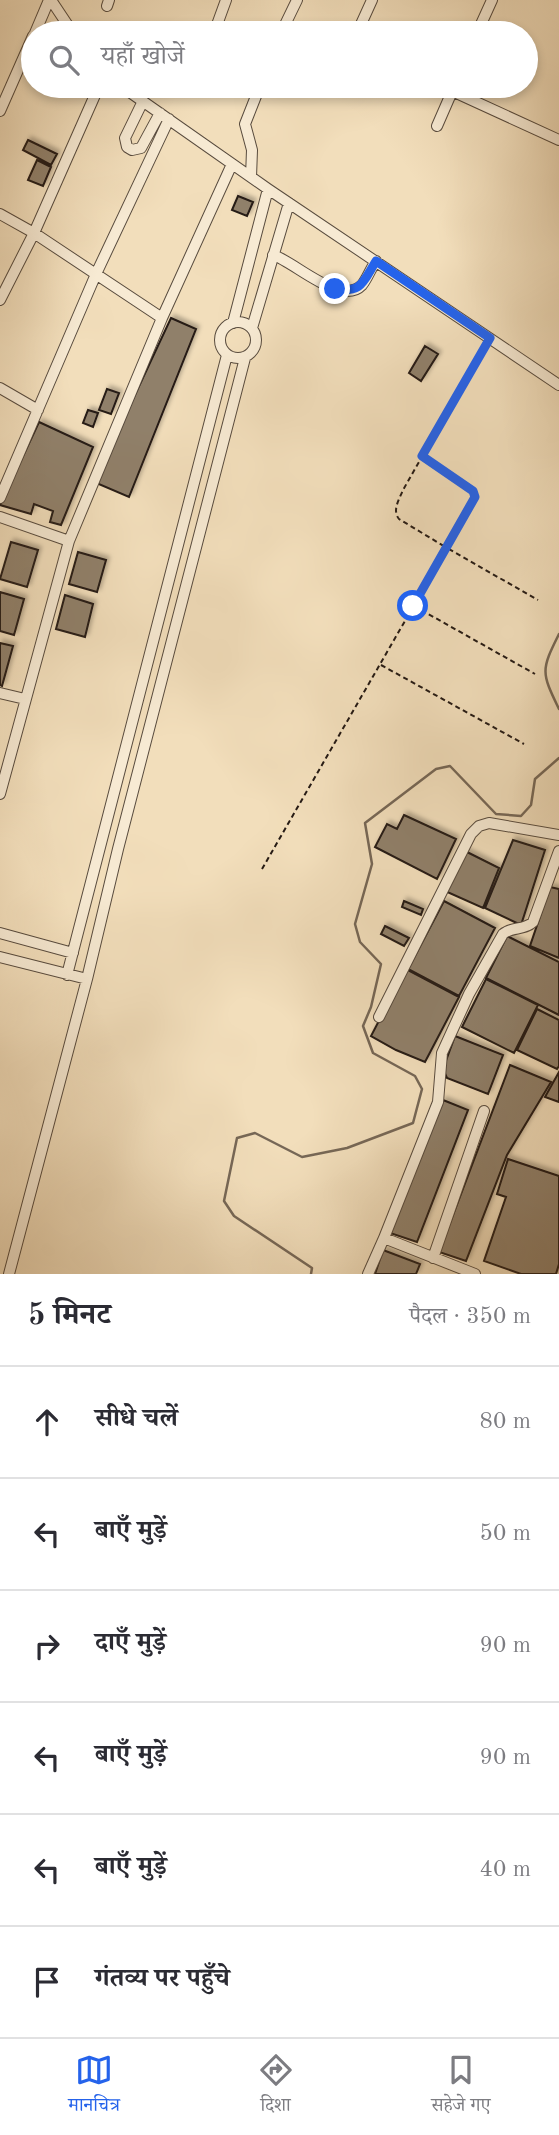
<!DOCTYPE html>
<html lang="hi">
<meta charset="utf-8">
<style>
:root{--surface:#fff;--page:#f7f7f7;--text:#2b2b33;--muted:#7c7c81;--line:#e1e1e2;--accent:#2563eb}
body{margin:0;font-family:"Old Standard TT","Noto Serif Devanagari",serif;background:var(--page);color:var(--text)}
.stop{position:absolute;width:21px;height:21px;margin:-16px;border:5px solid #2563eb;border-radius:50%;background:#fff}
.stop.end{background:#2563eb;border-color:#fff;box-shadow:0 2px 7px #0008}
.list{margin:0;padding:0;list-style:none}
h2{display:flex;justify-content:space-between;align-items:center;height:91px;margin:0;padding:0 28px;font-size:30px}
h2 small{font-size:23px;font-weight:400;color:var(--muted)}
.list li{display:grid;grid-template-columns:46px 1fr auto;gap:21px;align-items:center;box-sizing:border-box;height:112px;padding:0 28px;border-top:2px solid var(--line)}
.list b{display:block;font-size:26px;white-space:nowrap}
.list em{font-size:23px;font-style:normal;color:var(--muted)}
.icon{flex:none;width:38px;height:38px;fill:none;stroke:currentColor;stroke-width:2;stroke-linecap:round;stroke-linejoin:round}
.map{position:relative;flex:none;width:559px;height:1274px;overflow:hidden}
.search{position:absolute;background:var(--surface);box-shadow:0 4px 10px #0003;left:21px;right:21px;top:21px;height:77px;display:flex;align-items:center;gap:18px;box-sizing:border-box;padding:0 24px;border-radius:38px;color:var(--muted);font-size:26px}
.sheet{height:763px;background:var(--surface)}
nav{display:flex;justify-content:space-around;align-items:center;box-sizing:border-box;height:98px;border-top:2px solid var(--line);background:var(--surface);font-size:19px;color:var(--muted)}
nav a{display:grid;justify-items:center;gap:4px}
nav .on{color:var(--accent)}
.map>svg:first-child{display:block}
</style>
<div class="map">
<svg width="559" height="1274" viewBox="0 0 559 1274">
<defs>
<filter id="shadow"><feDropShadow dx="3" dy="-3" stdDeviation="2" flood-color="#0004"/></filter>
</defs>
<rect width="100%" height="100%" fill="#f2debb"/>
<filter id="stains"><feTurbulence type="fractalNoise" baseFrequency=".00286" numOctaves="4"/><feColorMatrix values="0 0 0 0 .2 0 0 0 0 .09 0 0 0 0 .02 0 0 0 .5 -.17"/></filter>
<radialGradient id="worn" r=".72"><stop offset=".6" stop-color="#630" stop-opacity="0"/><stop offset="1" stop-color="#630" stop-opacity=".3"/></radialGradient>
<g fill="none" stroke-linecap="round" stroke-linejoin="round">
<path stroke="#766756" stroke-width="2.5" d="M559,634C541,670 541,672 559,709
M311,1274L312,1268L234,1216L224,1201L237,1138L255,1133L302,1157L347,1148L413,1123L422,1089L415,1076L373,1053L363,1026L371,1007L381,964L360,942L355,924L372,864L365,823L436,769L450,766L496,814L521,816L531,805L535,779L559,758"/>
</g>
<path fill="#90806b" stroke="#251a14" stroke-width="2" filter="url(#shadow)" d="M28,140L57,154L51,165L23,150Z
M37,160L51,167L43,186L28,180Z
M238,196L253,202L247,216L232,210Z
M171,318L196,329L129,497L94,482Z
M425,346L438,354L421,381L409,373Z
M107,389L119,393L111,414L99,410Z
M88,410L98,413L93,427L83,423Z
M39,422L93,447L61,525L50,522L53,511L34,504L31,514L0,505Z
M11,542L38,550L27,587L0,579Z
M78,552L106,560L97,592L69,584Z
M0,592L24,599L14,635L0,631Z
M65,595L93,604L85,637L56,629Z
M0,643L13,646L2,686L0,685Z
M404,815L456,839L437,879L375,847L387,824L397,829Z
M513,840L545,850L521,925L485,908Z
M465,851L499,868L483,908L445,891Z
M550,887L559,889V958L530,946Z
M404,901L423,909L421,915L402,907Z
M444,901L495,928L459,996L408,969Z
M385,926L409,938L404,946L381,934Z
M507,936L559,962V1015L486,978Z
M406,969L459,997L425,1062L396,1050L371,1036Z
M486,979L538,1005L514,1053L462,1027Z
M537,1009L559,1020V1066L557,1069L517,1050Z
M455,1036L503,1055L488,1094L447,1078L443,1069Z
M510,1065L551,1082L507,1155L466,1261L439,1252Z
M559,1072V1102L545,1097Z
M443,1100L468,1110L417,1242L390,1233Z
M508,1159L559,1176V1264L556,1274H521L484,1261L506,1197L497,1194Z
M383,1250L420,1264L416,1274H375Z"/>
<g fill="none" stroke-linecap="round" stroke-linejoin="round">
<g stroke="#584b3e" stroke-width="12">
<path id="minor" d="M51,0L73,33
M107,6L109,0
M35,33L49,0
M214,33L226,0
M281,33L297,0
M357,33L372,0
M477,33L492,0
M121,86L268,189L559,385
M452,91L559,140
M143,101L125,138L127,147L132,150L141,148L160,113
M0,111L33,36
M437,126L454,87
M251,177L252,150L245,124L260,86
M0,214L34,233L162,318
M273,255C295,262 341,307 362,285C367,279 371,268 376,261
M0,300L34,233L99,86
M220 340a18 18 0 1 1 36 0a18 18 0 1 1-36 0Z
M233,323L268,189
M252,328L289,203
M0,388L38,410
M0,498L96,274L169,119
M0,517L69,541L0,794
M69,541L162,318L232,164
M0,693L25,699
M0,933L73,953
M0,957L87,979
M67,975L227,355
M379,1017L471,834L479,826L489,823L559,835
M433,1258L484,1111
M9,1274L87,979L118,849L245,358
M368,1274L384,1238
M475,1274L384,1238L438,1102L442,1053L469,994L503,934C512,926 524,931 533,922L559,851"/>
</g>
<path stroke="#251a14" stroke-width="2" stroke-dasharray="5 3.5" stroke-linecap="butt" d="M423,456L473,491L475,497L447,548L538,600
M414,606L535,674
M381,665L524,744
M262,869L447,548L399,519C392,510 399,500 403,490L484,348"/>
<use href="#minor" stroke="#f7ead3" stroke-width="10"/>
</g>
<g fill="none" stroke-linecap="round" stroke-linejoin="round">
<path stroke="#2563eb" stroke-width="9" d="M335,289C362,293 363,282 376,261L490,338L422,456L473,491L475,497L413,606"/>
</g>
<rect width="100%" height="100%" filter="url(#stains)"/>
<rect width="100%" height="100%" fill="url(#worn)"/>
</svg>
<div class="stop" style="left:413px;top:606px"></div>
<div class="stop end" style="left:335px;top:289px"></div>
<div class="search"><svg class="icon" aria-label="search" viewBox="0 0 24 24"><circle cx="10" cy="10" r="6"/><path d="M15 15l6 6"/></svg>यहाँ खोजें</div>
</div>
<section class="sheet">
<h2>5 मिनट<small>पैदल · 350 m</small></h2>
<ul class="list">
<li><svg class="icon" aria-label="ahead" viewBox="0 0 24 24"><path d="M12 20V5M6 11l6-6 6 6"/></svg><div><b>सीधे चलें</b></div><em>80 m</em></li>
<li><svg class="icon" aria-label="left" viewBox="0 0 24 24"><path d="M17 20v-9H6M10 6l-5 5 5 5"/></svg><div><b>बाएँ मुड़ें</b></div><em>50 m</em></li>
<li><svg class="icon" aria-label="right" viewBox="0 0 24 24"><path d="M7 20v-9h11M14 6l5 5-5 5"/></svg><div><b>दाएँ मुड़ें</b></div><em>90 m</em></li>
<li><svg class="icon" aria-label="left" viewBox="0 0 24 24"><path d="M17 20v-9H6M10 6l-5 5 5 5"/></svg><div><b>बाएँ मुड़ें</b></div><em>90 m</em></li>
<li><svg class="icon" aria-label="left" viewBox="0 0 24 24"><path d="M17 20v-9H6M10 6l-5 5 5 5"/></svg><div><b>बाएँ मुड़ें</b></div><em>40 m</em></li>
<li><svg class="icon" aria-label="arrive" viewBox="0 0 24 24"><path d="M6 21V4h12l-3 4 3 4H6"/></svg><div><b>गंतव्य पर पहुँचे</b></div></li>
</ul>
</section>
<nav>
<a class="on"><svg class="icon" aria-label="map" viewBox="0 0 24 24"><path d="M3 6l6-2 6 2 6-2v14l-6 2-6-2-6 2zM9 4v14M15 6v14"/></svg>मानचित्र</a>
<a><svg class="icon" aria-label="directions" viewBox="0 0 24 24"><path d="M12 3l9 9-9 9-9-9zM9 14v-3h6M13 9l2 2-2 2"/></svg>दिशा</a>
<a><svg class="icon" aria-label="saved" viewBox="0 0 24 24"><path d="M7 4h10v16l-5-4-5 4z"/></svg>सहेजे गए</a>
</nav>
